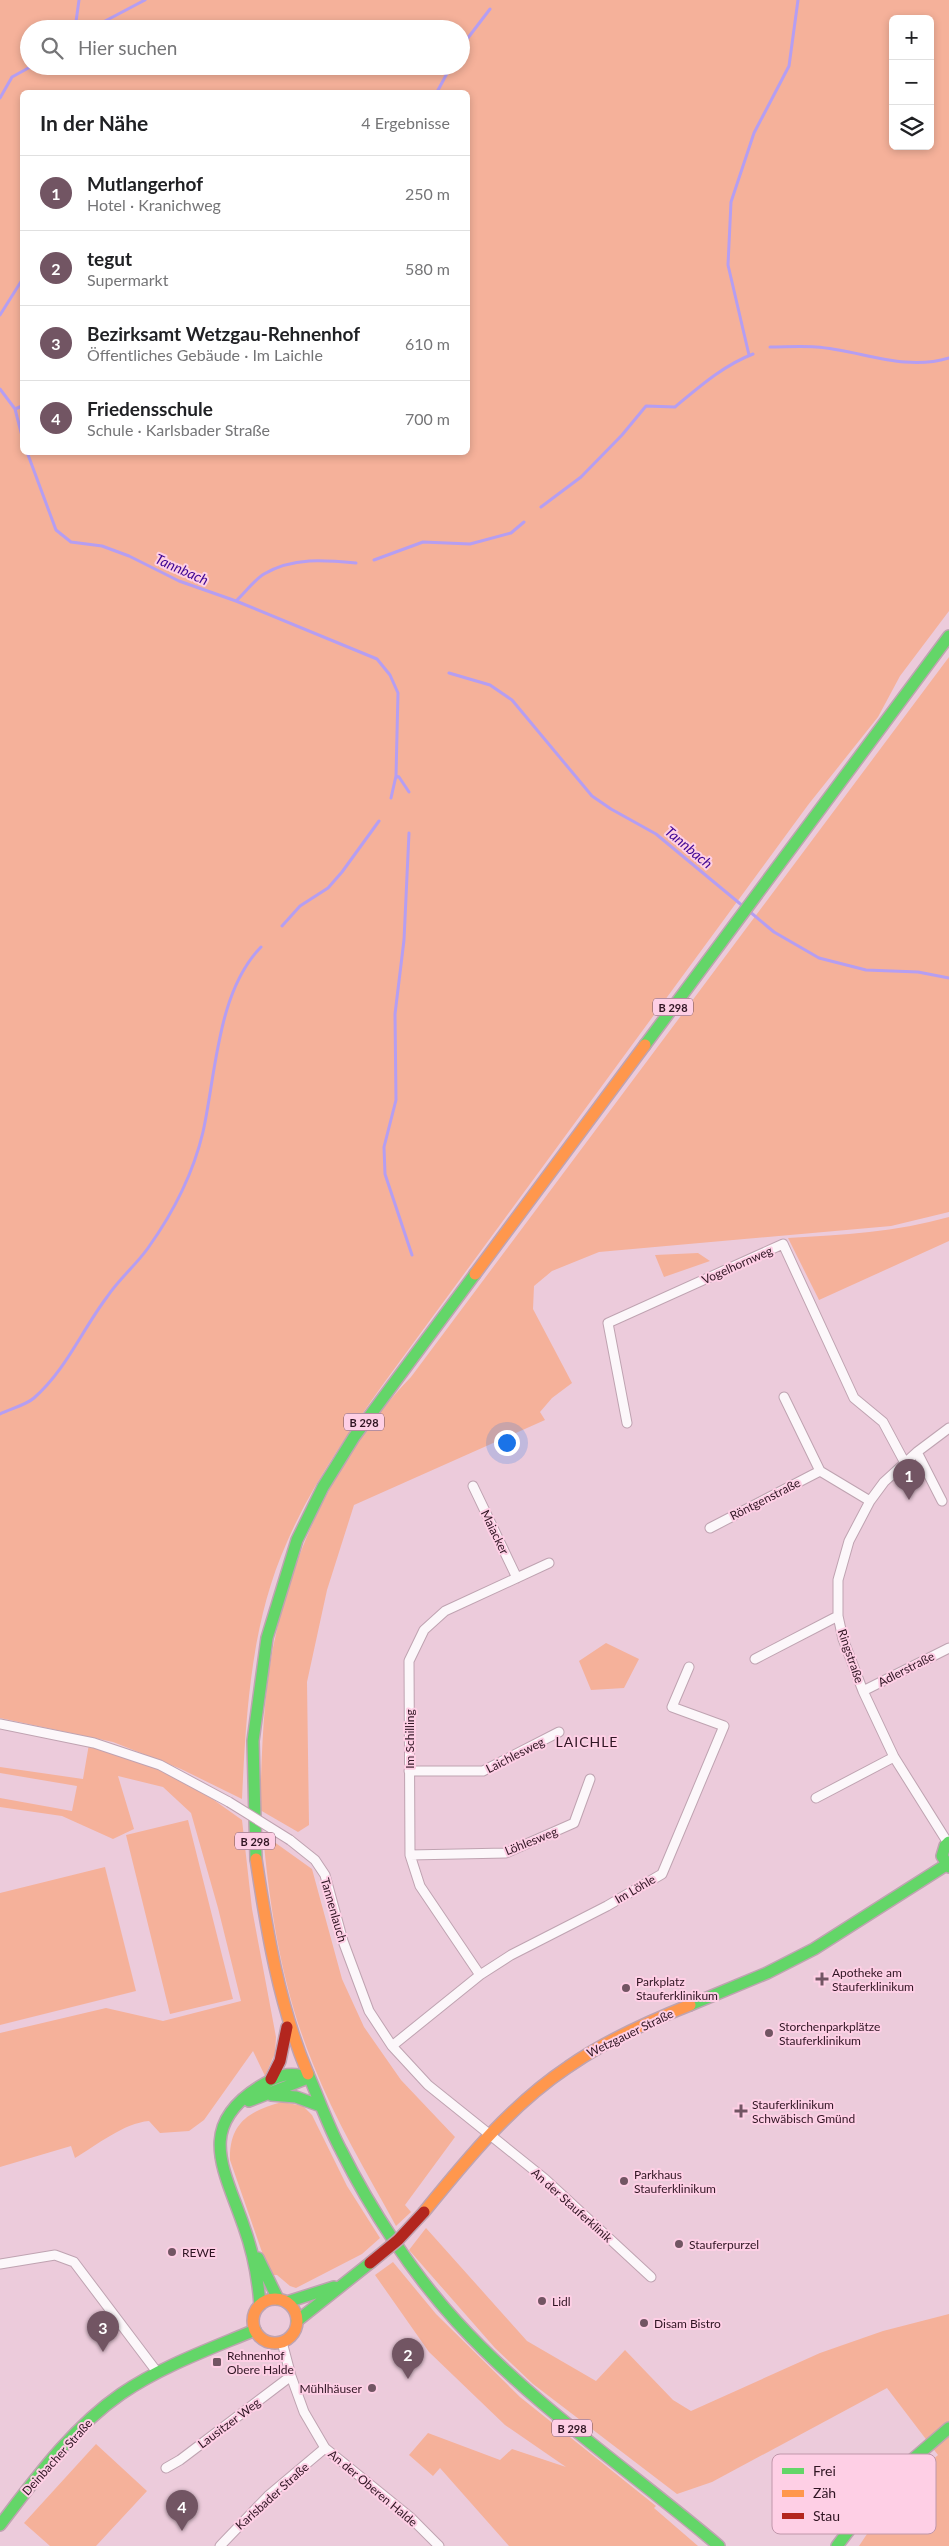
<!DOCTYPE html>
<html lang="de">
<meta charset="utf-8">
<style>
:root{--surface:#fff;--page:#f2f2f2;--text:#202124;--muted:#757577;--line:#e0e0e0;--accent:#725563}
body{margin:0;font-family:Lato,sans-serif;background:var(--page);color:var(--text)}
.controls{position:absolute;right:15px;top:15px;display:grid;overflow:hidden;border-radius:8px;box-shadow:0 2px 8px #0003}
.controls button{width:45px;height:45px;display:grid;place-items:center;padding:0;border:0;border-bottom:1px solid var(--line);background:var(--surface);color:var(--text);font:25px sans-serif}
.you{position:absolute;left:506px;top:1442px;width:18px;height:18px;margin:-12px;border:4px solid #fff;border-radius:50%;background:#1a73e8;box-shadow:0 0 0 8px #1a73e833}
.badge{display:grid;place-items:center;width:32px;height:32px;border-radius:50%;background:var(--accent);color:#fff;font-size:16px;font-weight:700}
.pin{position:absolute;translate:-50% -41px;filter:drop-shadow(0 1px 2px #0008)}
.pin::after{content:'';position:absolute;top:26px;width:18px;height:15px;background:inherit;clip-path:polygon(0 0,100% 0,50% 100%)}
.list{margin:0;padding:0;list-style:none}
h2{display:flex;justify-content:space-between;align-items:center;height:65px;margin:0;padding:0 20px;font-size:21px}
h2 small{font-size:16px;font-weight:400;color:var(--muted)}
.list li{display:grid;grid-template-columns:32px 1fr auto;gap:15px;align-items:center;box-sizing:border-box;height:75px;padding:0 20px;border-top:1px solid var(--line)}
.list b{display:block;font-size:19px;white-space:nowrap}
.list p{margin:0;font-size:16px;white-space:nowrap;color:var(--muted)}
.list em{font-size:16px;font-style:normal;color:var(--muted)}
.icon{flex:none;width:28px;height:28px;fill:none;stroke:currentColor;stroke-width:2;stroke-linecap:round;stroke-linejoin:round}
.map{position:relative;flex:none;width:949px;height:2546px;overflow:hidden}
.search{position:absolute;background:var(--surface);box-shadow:0 2px 8px #0003;left:20px;top:20px;width:450px;height:55px;display:flex;align-items:center;gap:12px;box-sizing:border-box;padding:0 18px;border-radius:28px;color:var(--muted);font-size:19px}
.panel{position:absolute;background:var(--surface);box-shadow:0 2px 8px #0003;left:20px;top:90px;width:450px;height:365px;border-radius:8px}
.map>svg:first-child{display:block}
</style>
<div class="map">
<svg width="949" height="2546" viewBox="0 0 949 2546">
<rect width="100%" height="100%" fill="#eccbdb"/>
<path fill="#f5b19a" fill-rule="evenodd" d="M0,0H949V611L900,676L878,717L808,805L384,1383C348,1434 312,1484 287,1542C251,1622 246,1712 242,1799L181,1769L113,1742L0,1718ZM893,19H930V146H893ZM29,29H461V66H29ZM22,92H468V452H22Z
M949,657V1212L891,1226L599,1252L552,1271L534,1286L533,1309L572,1383L552,1398L540,1412L545,1420L354,1505L327,1590L307,1682L309,1825L298,1832L260,1810C262,1749 263,1688 277,1629C298,1537 345,1445 411,1377Z
M949,1217V1241L819,1300L788,1238C843,1235 896,1232 949,1217Z
M698,1253L710,1261L664,1277L655,1255Z
M606,1643L639,1659L624,1688L591,1690L579,1661Z
M89,1744L163,1769L197,1788L242,1820L252,1909L276,2037L275,2053L265,2076L253,2051L204,2120L189,2131L160,2133L149,2121C124,2123 97,2145 75,2158L71,2146L0,2167V2033L106,2008L163,2021L241,2001L218,1908L191,1813L163,1787L118,1776L134,1829L113,1839L62,1816L0,1807V1798L72,1811L77,1786L0,1773V1767L83,1779Z
M188,1820L233,1999L170,2014L126,1835Z
M263,1834L312,1869L342,1979L364,2027L401,2080L455,2137L405,2205L411,2212L396,2226C367,2173 335,2120 313,2064C283,1991 270,1912 263,1834Z
M105,1867L136,1991L0,2025V1893Z
M282,2102L303,2106L312,2115L347,2186L380,2238L362,2254L296,2288L290,2286L277,2275H270L230,2160C229,2123 249,2111 282,2102Z
M426,2228L527,2341L596,2381L625,2350L673,2400L691,2411L820,2353L883,2331L949,2314V2546H859L893,2495L938,2455L887,2388L712,2482L677,2494L533,2384L495,2348L409,2250Z
M393,2262L436,2314L520,2397L656,2506L654,2508L698,2546H509L440,2468L433,2476L409,2455L428,2433L500,2460L512,2449L566,2467L505,2425L429,2352L375,2275Z
M96,2444L147,2491L96,2546H50L24,2523Z"/>
<g fill="none" stroke-linecap="round" stroke-linejoin="round">
<path stroke="#b59ef2" stroke-width="3" d="M75,29L79,0
M90,29L145,0
M461,47L490,9
M437,92L451,66
M0,98L12,77L32,66
M0,315L22,280
M770,347C785,347 801,346 816,347C861,350 903,372 949,358
M749,355L728,265L731,202L754,133L789,66L798,0
M0,389L15,409L22,436
M15,409L22,406
M27,452L56,530L71,542L102,546L129,556L179,581L236,601L377,659L390,675L398,693L396,776L391,798
M541,507L581,477L622,435L646,406L675,407C699,387 724,365 753,354
M374,560L423,542L470,544L511,533L524,522
M236,601C245,593 254,580 264,574C293,557 325,560 356,563
M449,673L490,685L512,700L592,796L611,809L656,834L744,907
M396,776L399,777L409,792
M409,833L404,940L395,1014L396,1100L384,1147L385,1174L412,1255
M749,911L774,932L819,958L866,970L918,972L949,978
M282,926L300,906L328,888L342,872L379,821
M0,1414C10,1409 26,1405 34,1398C66,1370 82,1330 107,1297C119,1279 136,1265 148,1248C173,1213 193,1174 203,1132C216,1074 217,992 261,947"/>
<g stroke="#bfa3b1" stroke-width="11">
<path id="street" d="M784,1397L820,1471L870,1501
M627,1423L608,1323L783,1244L854,1398L883,1422L905,1463
M917,1452L942,1501
M473,1486L517,1578
M710,1528L820,1471
M755,1659L838,1616
M863,1691L949,1648
M0,1724L94,1743L160,1765L229,1802
M409,1771H483L559,1732
M816,1798L894,1757
M290,1840L315,1860L325,1875L343,1941L369,2011L392,2046L428,2085L545,2179L651,2277
M948,1843L894,1757L863,1691L843,1639L838,1616V1580L849,1541L870,1501L884,1482L917,1452L949,1428
M410,1855L506,1853L574,1823L590,1779
M480,1975L420,1886L410,1855L409,1661L424,1630L445,1611L549,1563
M392,2046L480,1975L511,1955L607,1906L662,1874L724,1726L672,1707L689,1667
M0,2264L55,2255L74,2262L157,2372
M282,2342L291,2376L304,2412L325,2448L410,2517L439,2546
M166,2468L180,2460L291,2376
M220,2546L268,2496L325,2448"/>
</g>
<g stroke="#bfa3b1" stroke-width="14">
<path id="fast" d="M645,1045L949,636
M949,1842L945,1846L942,1856L949,1867
M256,1859L253,1741L267,1638L297,1540L323,1487L354,1437L475,1274
M690,2005L767,1973L814,1949L946,1865
M308,2074C319,2099 328,2126 341,2150C371,2210 412,2273 457,2322C535,2407 632,2472 719,2546
M271,2095L296,2097L318,2105
M249,2101L308,2078
M258,2258L278,2299
M287,2302L334,2287
M260,2305C258,2278 253,2252 244,2227C225,2171 195,2127 259,2087C275,2077 289,2070 308,2078
M297,2321L370,2263
M0,2525C36,2478 72,2428 121,2394C162,2366 210,2349 255,2330
M837,2546L884,2484L949,2428"/>
</g>
<g stroke="#bfa3b1" stroke-width="14">
<path id="slow" d="M475,1274L645,1045
M256,1859C267,1932 279,2005 308,2074
M424,2212C467,2159 511,2105 568,2067C605,2041 647,2022 690,2005
M253 2321a22 22 0 1 1 44 0a22 22 0 1 1-44 0Z"/>
</g>
<g stroke="#bfa3b1" stroke-width="14">
<path id="jam" d="M271,2079L280,2061L287,2027"/>
</g>
<use href="#street" stroke="#fcf7fa" stroke-width="9"/>
<use href="#fast" stroke="#63d668" stroke-width="11"/>
<use href="#slow" stroke="#ff974d" stroke-width="11"/>
<use href="#jam" stroke="#b3261e" stroke-width="11"/>
<g stroke="#bfa3b1" stroke-width="11" stroke-linecap="butt">
<path id="street-bridge" d="M229,1802L290,1840"/>
</g>
<g stroke="#bfa3b1" stroke-width="14" stroke-linecap="butt">
<path id="jam-bridge" d="M370,2263L398,2240L424,2212"/>
</g>
<use href="#street-bridge" stroke="#fcf7fa" stroke-width="9"/>
<use href="#jam-bridge" stroke="#b3261e" stroke-width="11"/>
</g>
<g fill="#725563" stroke="#fecfe5" stroke-width="2">
<path d="M819.5 1971.5h5v5h5v5h-5v5h-5v-5h-5v-5h5z"/>
<circle cx="626" cy="1988" r="5"/>
<circle cx="769" cy="2033" r="5"/>
<path d="M738.5 2103.5h5v5h5v5h-5v5h-5v-5h-5v-5h5z"/>
<circle cx="624" cy="2181" r="5"/>
<circle cx="679" cy="2244" r="5"/>
<circle cx="172" cy="2252" r="5"/>
<circle cx="542" cy="2301" r="5"/>
<circle cx="644" cy="2323" r="5"/>
<rect x="212" y="2357" width="10" height="10" rx="2.5"/>
<circle cx="372" cy="2388" r="5"/>
</g>
<g text-anchor="middle" dominant-baseline="central" stroke-width="4" stroke-linejoin="round" paint-order="stroke">
<g fill="#fecfe5" stroke="#6e4d5d" stroke-width="1">
<rect x="653" y="998.5" width="40" height="17" rx="4"/>
<rect x="344" y="1413.5" width="40" height="17" rx="4"/>
<rect x="235" y="1832.5" width="40" height="17" rx="4"/>
<rect x="552" y="2419.5" width="40" height="17" rx="4"/>
</g>
<g font-size="11" font-weight="bold" fill="#301523">
<text x="673" y="1007">B 298</text>
<text x="364" y="1422">B 298</text>
<text x="255" y="1841">B 298</text>
<text x="572" y="2428">B 298</text>
</g>
<g font-size="12" fill="#301523" stroke="#fecfe5">
<text transform="translate(737 1265) rotate(-24)">Vogelhornweg</text>
<text transform="translate(765 1499) rotate(-27)">Röntgenstraße</text>
<text transform="translate(495 1532) rotate(64)">Maiacker</text>
<text transform="translate(851 1656) rotate(71)">Ringstraße</text>
<text transform="translate(906 1669) rotate(-27)">Adlerstraße</text>
<text transform="translate(409 1739) rotate(-90)">Im Schilling</text>
<text transform="translate(515 1755) rotate(-27)">Laichlesweg</text>
<text transform="translate(531 1841) rotate(-22)">Löhlesweg</text>
<text transform="translate(635 1889) rotate(-30)">Im Löhle</text>
<text transform="translate(334 1910) rotate(74)">Tannenlauch</text>
<text transform="translate(630 2033) rotate(-26)">Wetzgauer Straße</text>
<text transform="translate(572 2205) rotate(42)">An der Stauferklinik</text>
<text transform="translate(229 2423) rotate(-37)">Lausitzer Weg</text>
<text transform="translate(57 2457) rotate(-48)">Deinbacher Straße</text>
<text transform="translate(373 2488) rotate(40)">An der Oberen Halde</text>
<text transform="translate(272 2496) rotate(-42)">Karlsbader Straße</text>
</g>
<g font-size="12" fill="#301523" stroke="#fecfe5" text-anchor="start">
<text x="832" y="1972">Apotheke am<tspan x="832" dy="14">Stauferklinikum</tspan></text>
<text x="636" y="1981">Parkplatz<tspan x="636" dy="14">Stauferklinikum</tspan></text>
<text x="779" y="2026">Storchenparkplätze<tspan x="779" dy="14">Stauferklinikum</tspan></text>
<text x="752" y="2104">Stauferklinikum<tspan x="752" dy="14">Schwäbisch Gmünd</tspan></text>
<text x="634" y="2174">Parkhaus<tspan x="634" dy="14">Stauferklinikum</tspan></text>
<text x="689" y="2244">Stauferpurzel</text>
<text x="182" y="2252">REWE</text>
<text x="552" y="2301">Lidl</text>
<text x="654" y="2323">Disam Bistro</text>
<text x="227" y="2355">Rehnenhof<tspan x="227" dy="14">Obere Halde</tspan></text>
<text x="362" y="2388" text-anchor="end">Mühlhäuser</text>
</g>
<g font-size="14" font-style="italic" fill="#3f0694" stroke="#fecfe5">
<text transform="translate(182 569) rotate(24)">Tannbach</text>
<text transform="translate(689 847) rotate(40)">Tannbach</text>
</g>
<g font-size="14" letter-spacing="1" fill="#301523" stroke="#fecfe5">
<text x="587" y="1741">LAICHLE</text>
</g>
</g>
<rect x="772" y="2454" width="164" height="80" rx="8" fill="#fecfe5" stroke="#c097ab" stroke-width="1"/>
<rect x="782" y="2468" width="22" height="6" fill="#63d668"/>
<rect x="782" y="2490" width="22" height="7" fill="#ff974d"/>
<rect x="782" y="2513" width="22" height="6" fill="#b3261e"/>
<g font-size="14" fill="#301523">
<text x="813" y="2476">Frei</text>
<text x="813" y="2498">Zäh</text>
<text x="813" y="2521">Stau</text>
</g>
</svg>
<div class="controls">
<button>+</button>
<button>−</button>
<button><svg class="icon" aria-label="layers" viewBox="0 0 24 24"><path d="M12 4l9 5-9 5-9-5zM3 14l9 5 9-5"/></svg></button>
</div>
<div class="you"></div>
<div class="pin badge" style="left:909px;top:1500px">1</div>
<div class="pin badge" style="left:408px;top:2379px">2</div>
<div class="pin badge" style="left:103px;top:2352px">3</div>
<div class="pin badge" style="left:182px;top:2531px">4</div>
<div class="search"><svg class="icon" aria-label="search" viewBox="0 0 24 24"><circle cx="10" cy="10" r="6"/><path d="M15 15l6 6"/></svg>Hier suchen</div>
<section class="panel">
<h2>In der Nähe<small>4 Ergebnisse</small></h2>
<ul class="list">
<li><span class="badge">1</span><div><b>Mutlangerhof</b><p>Hotel · Kranichweg</p></div><em>250 m</em></li>
<li><span class="badge">2</span><div><b>tegut</b><p>Supermarkt</p></div><em>580 m</em></li>
<li><span class="badge">3</span><div><b>Bezirksamt Wetzgau-Rehnenhof</b><p>Öffentliches Gebäude · Im Laichle</p></div><em>610 m</em></li>
<li><span class="badge">4</span><div><b>Friedensschule</b><p>Schule · Karlsbader Straße</p></div><em>700 m</em></li>
</ul>
</section>
</div>
